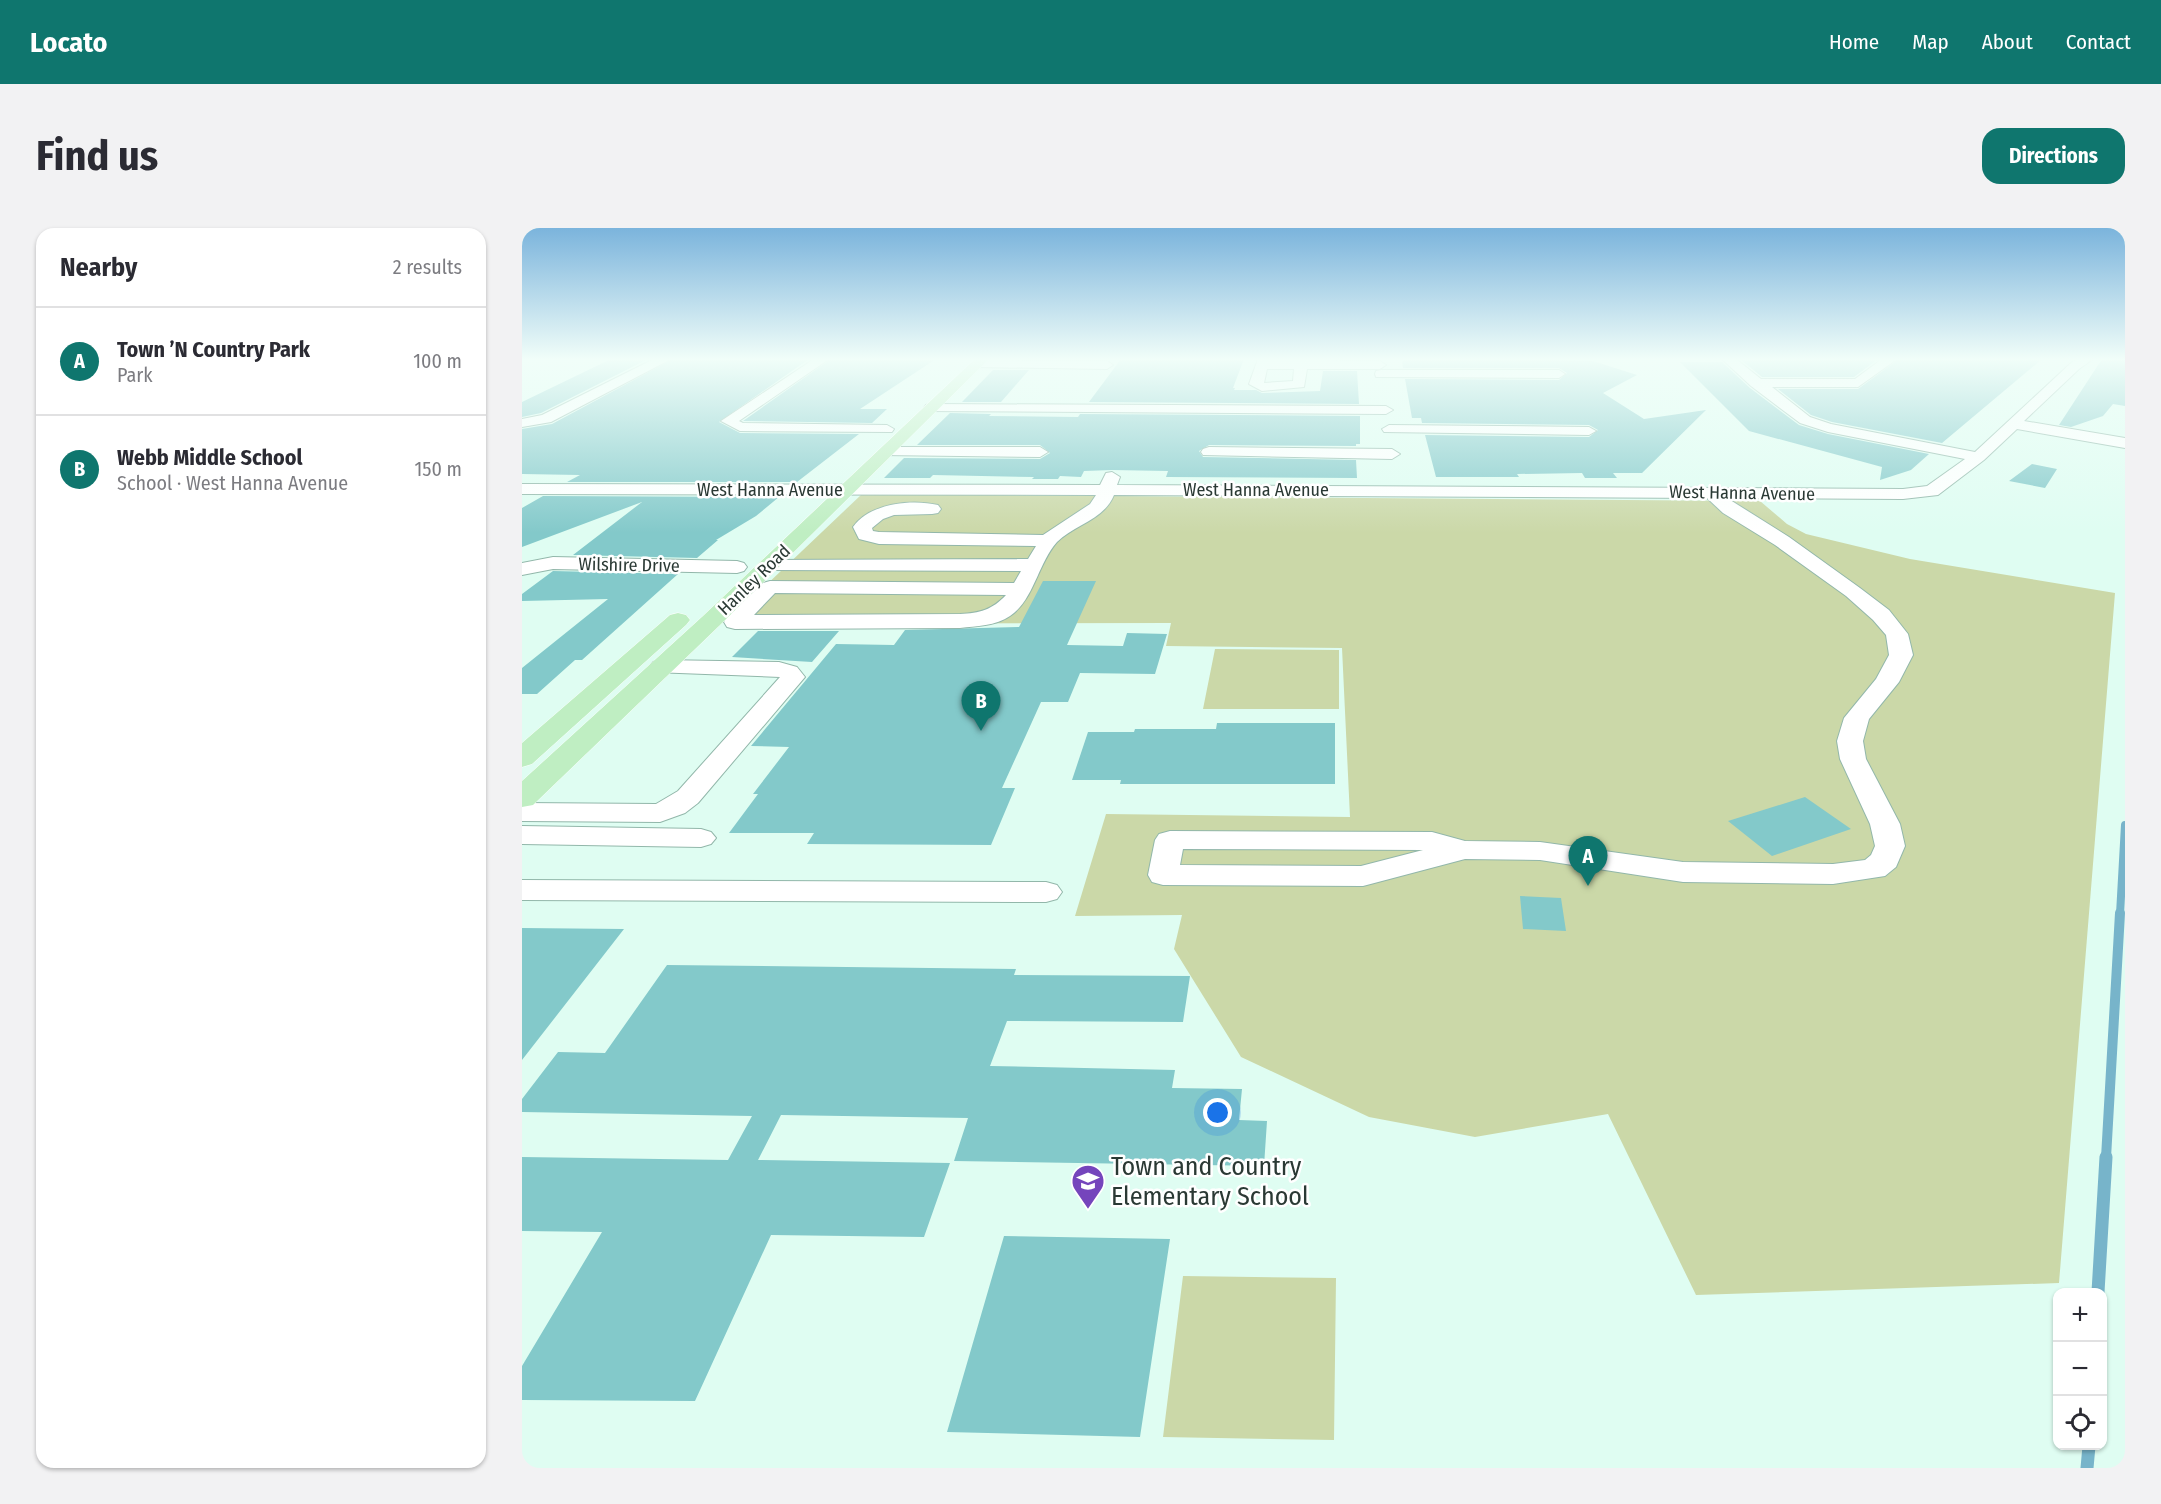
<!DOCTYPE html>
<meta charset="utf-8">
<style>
:root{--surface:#fff;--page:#f2f2f3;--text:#2b2b33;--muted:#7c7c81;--line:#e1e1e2;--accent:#0f766e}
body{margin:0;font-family:"Fira Sans Condensed",sans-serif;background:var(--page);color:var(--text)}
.controls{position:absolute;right:18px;bottom:18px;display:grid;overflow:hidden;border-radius:12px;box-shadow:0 2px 4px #0004}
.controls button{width:54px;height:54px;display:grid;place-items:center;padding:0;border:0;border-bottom:2px solid var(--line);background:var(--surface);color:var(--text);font:30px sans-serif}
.you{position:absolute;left:696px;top:885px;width:21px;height:21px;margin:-15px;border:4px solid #fff;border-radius:50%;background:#1a73e8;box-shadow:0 0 0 9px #1a73e833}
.badge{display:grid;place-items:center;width:39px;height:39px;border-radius:50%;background:var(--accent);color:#fff;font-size:20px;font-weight:700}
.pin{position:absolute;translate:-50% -50px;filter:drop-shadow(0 2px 3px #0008)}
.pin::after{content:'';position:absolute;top:32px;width:21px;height:18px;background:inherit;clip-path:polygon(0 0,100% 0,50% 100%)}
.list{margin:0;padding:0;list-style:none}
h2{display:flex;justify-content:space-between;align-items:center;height:78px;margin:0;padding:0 24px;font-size:26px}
h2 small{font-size:20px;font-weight:400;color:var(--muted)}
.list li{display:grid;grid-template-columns:39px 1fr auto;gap:18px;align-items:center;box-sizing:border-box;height:108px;padding:0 24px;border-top:2px solid var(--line)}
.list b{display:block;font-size:22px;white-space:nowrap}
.list p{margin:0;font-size:20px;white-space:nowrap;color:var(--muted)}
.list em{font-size:20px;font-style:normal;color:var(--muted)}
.icon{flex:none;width:33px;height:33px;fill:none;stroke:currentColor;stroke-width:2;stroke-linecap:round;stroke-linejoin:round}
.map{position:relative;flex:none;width:1603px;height:1240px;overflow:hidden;border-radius:18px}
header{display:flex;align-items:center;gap:36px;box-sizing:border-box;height:84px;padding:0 30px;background:var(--accent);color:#fff}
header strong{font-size:28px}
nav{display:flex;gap:33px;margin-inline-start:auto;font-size:21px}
.intro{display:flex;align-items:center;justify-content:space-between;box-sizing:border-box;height:144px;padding:0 36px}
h1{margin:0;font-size:42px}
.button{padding:15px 27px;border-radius:18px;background:var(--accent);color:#fff;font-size:21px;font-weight:700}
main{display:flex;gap:36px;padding:0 36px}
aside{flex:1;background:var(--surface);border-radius:18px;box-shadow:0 2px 4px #0004}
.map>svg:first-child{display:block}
</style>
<header>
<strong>Locato</strong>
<nav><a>Home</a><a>Map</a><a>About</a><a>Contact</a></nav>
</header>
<div class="intro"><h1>Find us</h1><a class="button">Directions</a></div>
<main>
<aside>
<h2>Nearby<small>2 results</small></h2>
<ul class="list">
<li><span class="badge">A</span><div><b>Town ’N Country Park</b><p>Park</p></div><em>100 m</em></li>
<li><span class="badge">B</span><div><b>Webb Middle School</b><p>School · West Hanna Avenue</p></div><em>150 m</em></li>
</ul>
</aside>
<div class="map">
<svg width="1603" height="1240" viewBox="0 0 1603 1240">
<rect width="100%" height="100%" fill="#dffdf2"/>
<path fill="#cbd8a8" d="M340,266L1238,273L1265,296L1284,306L1388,331L1593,365L1537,1055L1174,1067L1086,886L953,909L847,889L719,829L652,721L660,687L553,688L584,586L828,589L820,420L644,418L649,395L203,396Z
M693,421L817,422V481H681Z
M661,1048L814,1050L812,1212L641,1209Z"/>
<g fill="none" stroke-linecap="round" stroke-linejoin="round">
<path stroke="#77b4ca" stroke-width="8" d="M1598,686L1603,597"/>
<path stroke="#77b4ca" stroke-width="10" d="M1584,930L1598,685"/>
<path stroke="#77b4ca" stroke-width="13" d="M1576,1064L1584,929
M1565,1240L1567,1218"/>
</g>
<path fill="#83c9ca" d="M89,131H126L19,185L0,189V174Z
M151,131H287L197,194L218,205L337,206L275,254H45L58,247L0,246V201L30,196Z
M309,131H414L338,181H365L350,195L221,193Z
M599,131H722L711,160H713L712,162H734L740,165L798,163L801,143H835L837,176L567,174Z
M887,131L1071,133L1115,147L1081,165L1122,191L1184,182L1120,245H1091L1095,250H1063L1060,245L995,246L997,249H914L903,207L1067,209L1076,202L1067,197L900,195L899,190H890L883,151L1037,152L1045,145L1037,140H881L880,133Z
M1218,131H1356L1332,149H1240Z
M1377,131H1520L1420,215L1310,194L1289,187L1256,161H1336Z
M1580,131H1603V178L1591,176L1581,188L1549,199L1537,197Z
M1158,134H1200L1228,160L1277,197L1306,206L1407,226L1389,242L1358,252L1360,239L1227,203Z
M471,142H507L479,174H440Z
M428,185L469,186L467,188L556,189L558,186L838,188V216H834V218L687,217L677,223L681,229L834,232L835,250L644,249L646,243L590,242L562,243L559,249L538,248L536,251H510L512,249L411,247L408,250H362L382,230L518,231L528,225L518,217H395Z
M1510,236L1535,241L1523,260L1487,253Z
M21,268L257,269L234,288L194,312H196L175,330L51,327L120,274L0,319V280Z
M31,343L156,346L60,432H53L15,466H0V440L86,371L0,373V366Z
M521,353H574L545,417L601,418L605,405L645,406L633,446L558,445L546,474H519L480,560H493L469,617L285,616L292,605H207L236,566H231L267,519L229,518L314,416L372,417L383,402L497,399Z
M236,403H317L290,434L210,429Z
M695,495H813V556H598L599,552H550L566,504H612L613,501H694Z
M1283,569L1329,601L1250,628L1206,593Z
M998,668L1039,670L1044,703L1001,701Z
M0,700L102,701L0,832Z
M145,737L494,741L492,747L668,748L661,794L485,793L468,838L653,842L650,860L720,861L717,892L745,893L742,938L432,933L446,890L259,887L236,932L428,935L402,1009L249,1007L173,1173L0,1172V1138L80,1004L0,1003V929L206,932L230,888L0,884V871L36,824L83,825Z
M482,1008L648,1011L618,1209L425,1204Z"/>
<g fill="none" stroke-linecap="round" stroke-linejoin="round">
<g stroke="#92b7aa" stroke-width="2">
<path id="minor" d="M132,131H149L29,194L0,199V191L20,187Z
M292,131H307L217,193L221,195L365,197L372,201L370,204L218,203L199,193Z
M736,131L858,133L864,137L858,141H785L782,159L740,163L727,156ZM745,141H772L771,153L742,155Z
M1200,131H1214L1239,151H1333L1360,131H1375L1336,159H1250L1288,189L1309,196L1453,224L1549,135L1555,131H1571L1557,141L1502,193L1603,210V220L1495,201L1462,232L1416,267L1381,271L1205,270L1267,309L1338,360L1367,382L1386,406L1391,427L1377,454L1347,491L1341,513L1344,531L1378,596L1383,618L1374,639L1363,648L1311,656L1161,654L1018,632L943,631L841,658L641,657L630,654L626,647L633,612L637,606L648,603L910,604L943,613L1018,614L1161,634L1311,636L1343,632L1349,627L1353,618L1348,596L1318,531L1315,513L1322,490L1354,451L1367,427L1364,407L1351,392L1324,368L1253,317L1201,285L1185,270L592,267C582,292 552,297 535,314C516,335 512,372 488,388C474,398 454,398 438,400L213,401L205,399L202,394L205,389L241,355L248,353L492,355L499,343L249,342L242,340L239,336L242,332L506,331L514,318L357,316L337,311L331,299C348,275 390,271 416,277L419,281L416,285L410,286L372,287L361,291L350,300L351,303L357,304L521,307L568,276L574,267L0,266V256L578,257L584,245L590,244L598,249L595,257L1381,261L1405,258L1443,231L1306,204L1278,195L1229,158ZM253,365L484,367C470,382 458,385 438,386L232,387ZM661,621L901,622L839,638L658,637Z
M457,132L585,133L591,137L585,141L453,139L451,136L453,133Z
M859,142H1037L1043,146L1037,150L854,149L853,146L854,143Z
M409,176L864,178L871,182L864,186L404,183L402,180L404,177Z
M867,197L1067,199L1074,203L1067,207L862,204L860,201Z
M366,219H518L526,224L518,229L360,227L358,224L360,221Z
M687,219L870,221L878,226L870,231L681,227L679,224L681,221Z
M31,329L215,333L222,335L225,339L222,343L215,345L31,341L0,347V335Z
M139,432L257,434L275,439L283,449L176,575L163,585L138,594L0,593V575L134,576L156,563L258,449L131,444L127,439L131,434Z
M0,598L179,601L189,604L194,610L189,616L179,619L0,616Z
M0,652L524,654L535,657L540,664L535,671L524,674L0,672Z"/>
</g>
<g stroke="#fff" stroke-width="1">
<path id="major" d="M453,131H467L197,398L11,577L0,579V553L181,388Z
M156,385L164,387L168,392L164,397L10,536L0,539V515L148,387Z"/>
</g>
<use href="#minor" fill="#fff" fill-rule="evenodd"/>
<use href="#major" fill="#bfeec2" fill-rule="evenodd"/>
</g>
<linearGradient id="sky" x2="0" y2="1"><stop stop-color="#7bb4dc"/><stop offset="0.43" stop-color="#f1fef9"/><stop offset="1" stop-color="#f1fef9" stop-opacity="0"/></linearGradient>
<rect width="1603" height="305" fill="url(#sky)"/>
<defs>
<g id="school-pin" transform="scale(1.725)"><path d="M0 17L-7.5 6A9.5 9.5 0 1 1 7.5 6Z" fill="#7545bc" stroke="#fff"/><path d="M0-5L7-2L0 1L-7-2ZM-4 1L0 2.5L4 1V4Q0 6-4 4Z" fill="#fff"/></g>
</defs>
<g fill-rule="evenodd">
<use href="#school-pin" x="566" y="953"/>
</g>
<g text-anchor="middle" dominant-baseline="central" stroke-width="5" stroke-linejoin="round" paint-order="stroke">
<g font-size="18" fill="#2a3934" stroke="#fff">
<text x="248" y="262">West Hanna Avenue</text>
<text x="734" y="262">West Hanna Avenue</text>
<text transform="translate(1220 265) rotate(1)">West Hanna Avenue</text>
<text transform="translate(107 337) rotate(1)">Wilshire Drive</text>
<text transform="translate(232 352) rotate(-44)">Hanley Road</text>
</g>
<g font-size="26" fill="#2a3934" stroke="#fff" text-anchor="start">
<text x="589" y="938">Town and Country<tspan x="589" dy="30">Elementary School</tspan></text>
</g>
</g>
</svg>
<div class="controls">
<button>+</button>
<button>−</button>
<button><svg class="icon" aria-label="locate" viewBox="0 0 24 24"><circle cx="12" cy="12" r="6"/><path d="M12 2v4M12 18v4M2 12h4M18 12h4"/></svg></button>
</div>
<div class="you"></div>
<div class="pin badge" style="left:1066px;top:658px">A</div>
<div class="pin badge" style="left:459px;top:503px">B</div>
</div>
</main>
